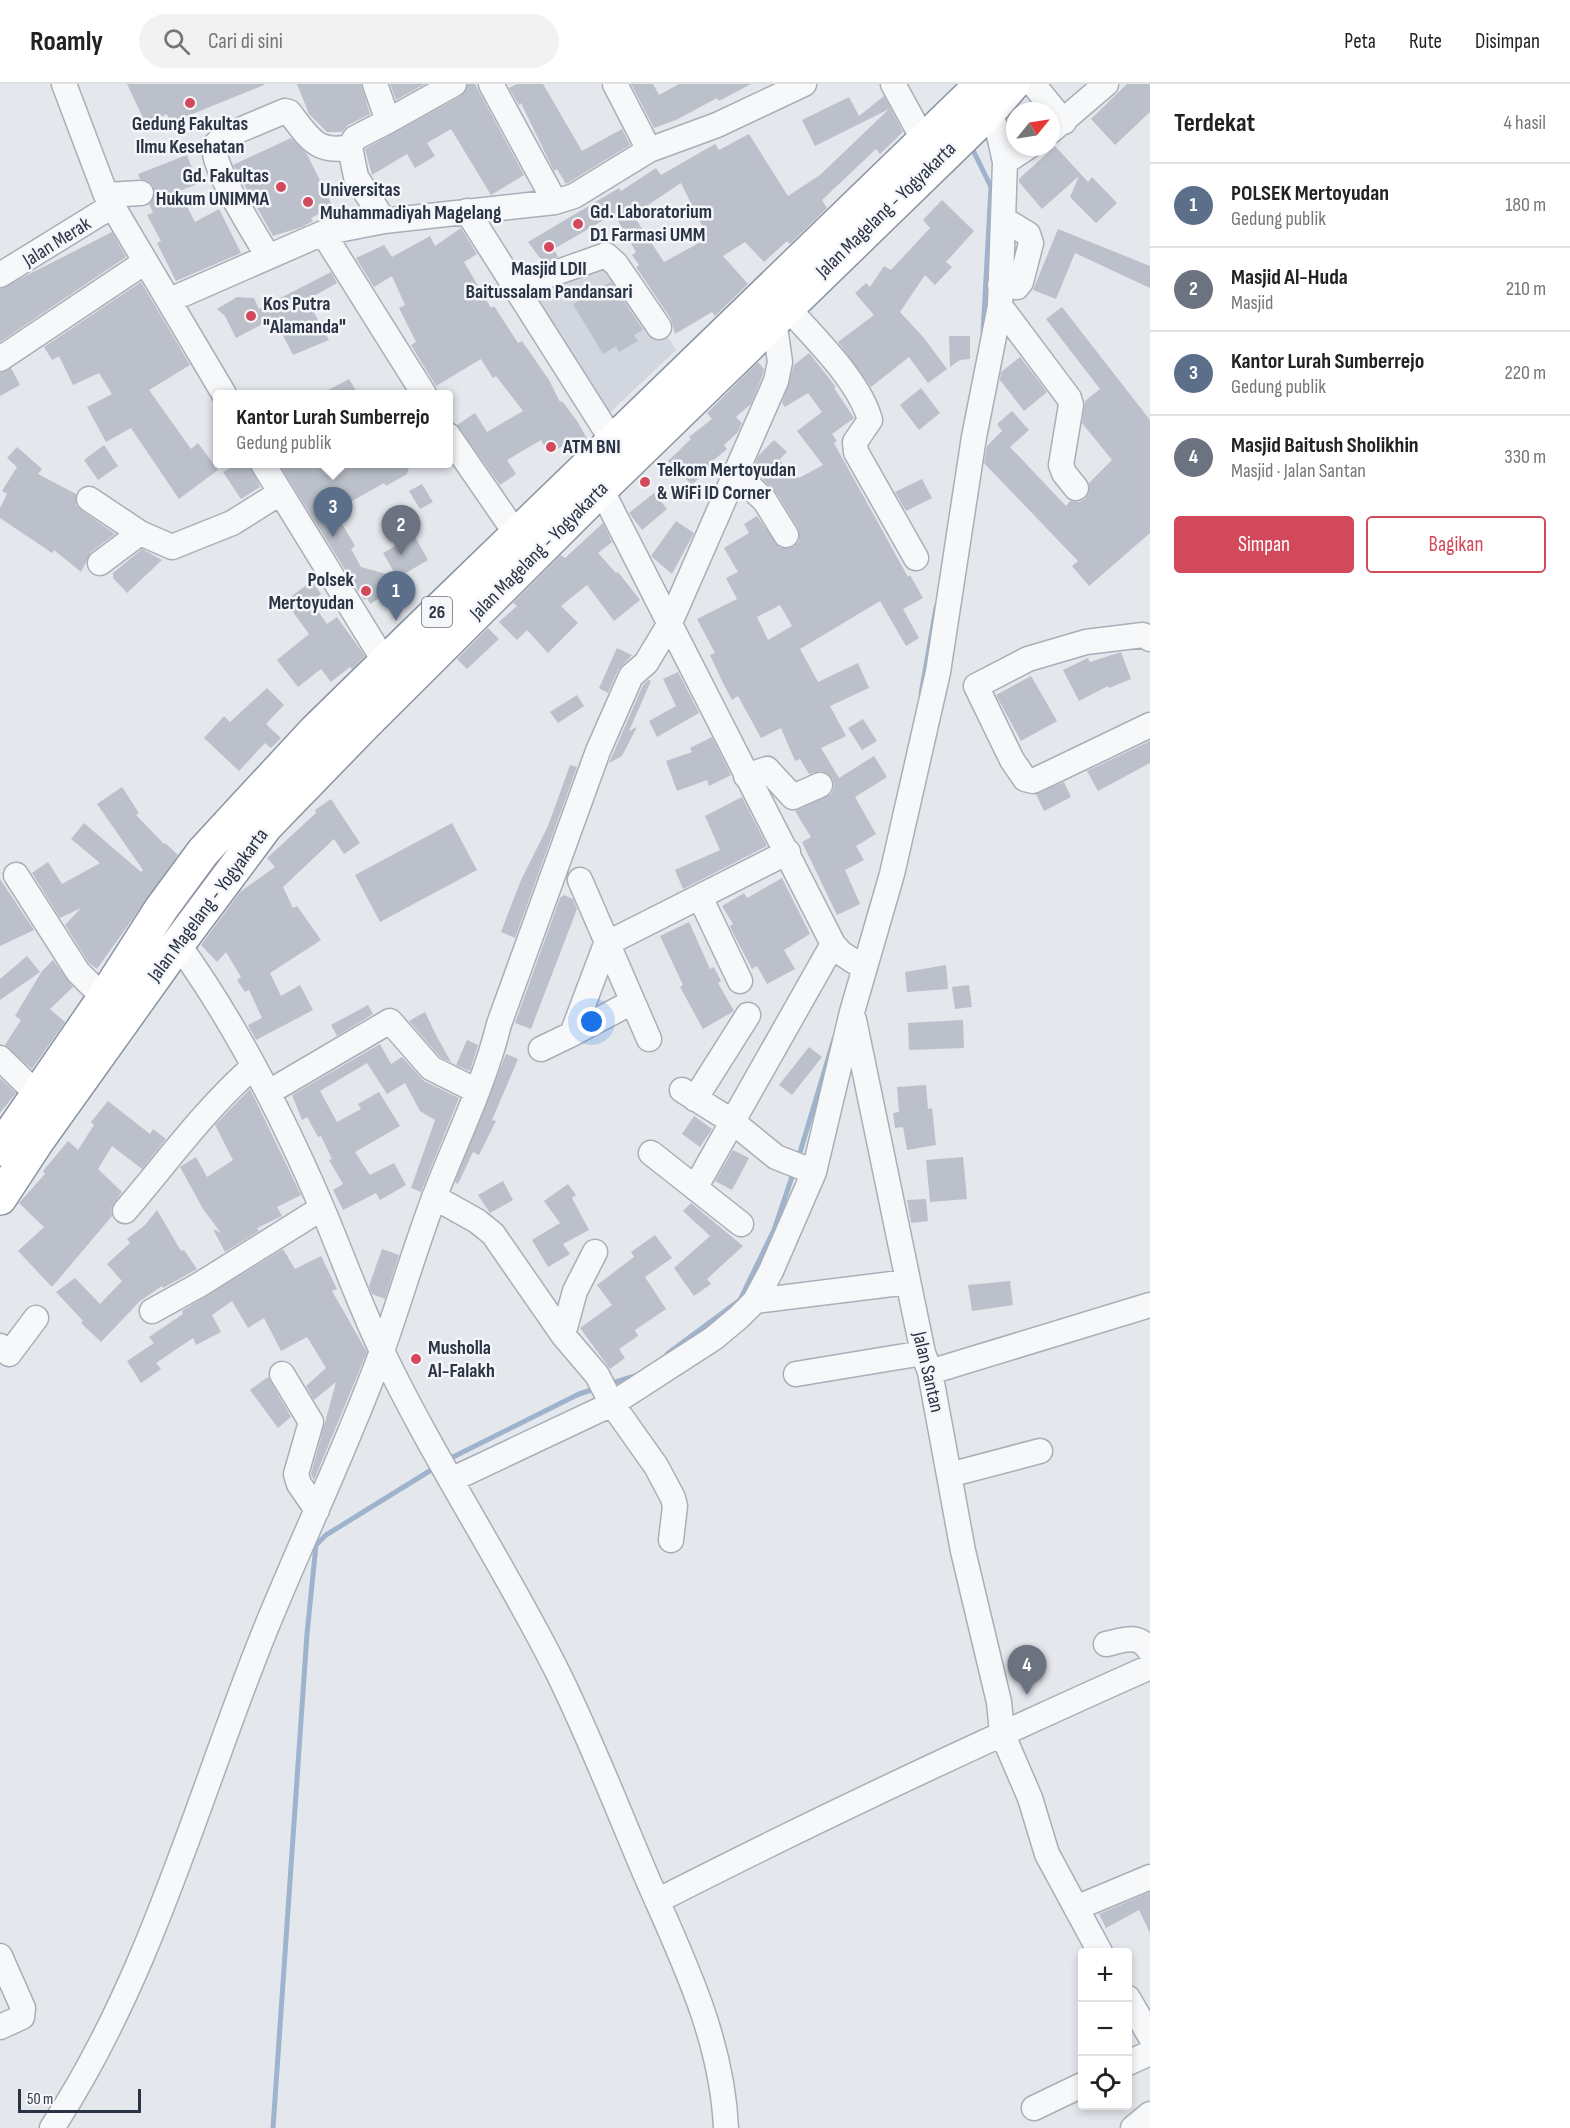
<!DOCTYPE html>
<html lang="id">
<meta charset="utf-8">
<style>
:root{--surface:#fff;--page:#f2f2f2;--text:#222;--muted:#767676;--line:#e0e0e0;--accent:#d1495b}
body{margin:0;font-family:"Sofia Sans Condensed",sans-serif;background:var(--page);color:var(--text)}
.controls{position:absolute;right:18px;bottom:18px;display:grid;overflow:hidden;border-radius:6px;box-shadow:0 3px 9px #0003}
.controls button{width:54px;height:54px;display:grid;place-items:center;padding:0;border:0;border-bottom:2px solid var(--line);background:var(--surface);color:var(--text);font:30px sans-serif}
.compass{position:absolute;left:1006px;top:18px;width:54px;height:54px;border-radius:50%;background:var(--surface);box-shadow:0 3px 9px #0003;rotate:60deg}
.scale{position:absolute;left:18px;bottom:15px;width:123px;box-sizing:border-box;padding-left:6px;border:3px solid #2b3445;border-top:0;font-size:16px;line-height:21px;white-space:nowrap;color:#2b3445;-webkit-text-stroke:4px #f4f6f9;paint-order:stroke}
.you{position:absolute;left:592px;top:938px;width:21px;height:21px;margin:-15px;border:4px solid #fff;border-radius:50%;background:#1a73e8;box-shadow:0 0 0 9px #1a73e833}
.badge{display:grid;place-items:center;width:39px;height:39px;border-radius:50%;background:var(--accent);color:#fff;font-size:20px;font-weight:700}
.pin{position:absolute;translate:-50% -50px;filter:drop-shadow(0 2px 3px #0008)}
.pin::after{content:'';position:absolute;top:32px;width:21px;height:18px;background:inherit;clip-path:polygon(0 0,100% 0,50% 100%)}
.popup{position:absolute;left:213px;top:306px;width:240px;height:78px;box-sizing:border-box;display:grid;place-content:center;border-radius:6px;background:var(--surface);filter:drop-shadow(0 2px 4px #0005);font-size:20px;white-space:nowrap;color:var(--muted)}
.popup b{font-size:22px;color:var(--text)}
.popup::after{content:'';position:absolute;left:50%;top:100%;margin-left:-12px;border:12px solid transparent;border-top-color:var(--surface)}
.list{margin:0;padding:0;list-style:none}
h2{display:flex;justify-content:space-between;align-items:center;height:78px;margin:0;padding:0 24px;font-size:26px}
h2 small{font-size:20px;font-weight:400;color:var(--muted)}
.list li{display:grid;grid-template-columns:39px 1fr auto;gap:18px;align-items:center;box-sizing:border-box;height:84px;padding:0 24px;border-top:2px solid var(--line)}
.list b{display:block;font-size:22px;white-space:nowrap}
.list p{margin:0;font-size:20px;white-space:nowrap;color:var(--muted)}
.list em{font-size:20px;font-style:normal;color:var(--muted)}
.actions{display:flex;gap:12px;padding:18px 24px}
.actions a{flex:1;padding:14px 0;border:2px solid var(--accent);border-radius:6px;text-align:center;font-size:21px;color:var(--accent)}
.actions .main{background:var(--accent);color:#fff}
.icon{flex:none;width:33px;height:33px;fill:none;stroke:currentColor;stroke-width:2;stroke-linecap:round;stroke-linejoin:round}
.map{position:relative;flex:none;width:1150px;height:2044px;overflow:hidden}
header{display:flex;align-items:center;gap:36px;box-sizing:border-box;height:84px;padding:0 30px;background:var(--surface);border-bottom:2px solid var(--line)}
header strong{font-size:28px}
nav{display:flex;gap:33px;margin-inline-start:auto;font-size:21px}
.search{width:420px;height:54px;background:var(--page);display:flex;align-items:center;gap:15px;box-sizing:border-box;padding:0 21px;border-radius:33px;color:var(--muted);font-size:22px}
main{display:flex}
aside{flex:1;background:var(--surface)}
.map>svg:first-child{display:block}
</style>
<header>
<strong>Roamly</strong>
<div class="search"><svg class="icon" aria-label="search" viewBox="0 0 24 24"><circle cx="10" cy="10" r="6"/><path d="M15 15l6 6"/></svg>Cari di sini</div>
<nav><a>Peta</a><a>Rute</a><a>Disimpan</a></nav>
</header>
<main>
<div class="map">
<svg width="1150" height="2044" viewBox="0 0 1150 2044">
<rect width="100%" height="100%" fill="#e4e7ec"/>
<path fill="#d2d6de" d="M616,169L676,266L606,332L533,216Z"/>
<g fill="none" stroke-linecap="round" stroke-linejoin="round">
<path stroke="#9fb4cc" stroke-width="5" d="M971,62L991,103L983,249
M921,610L936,524
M798,1075L834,955
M667,1270L740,1216L774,1146L794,1087
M609,1300L638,1291
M447,1376L579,1310L598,1304
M273,2044L307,1550L316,1461L326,1451L436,1383"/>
</g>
<path fill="#bbc0ca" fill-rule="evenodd" d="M127,0H264V1L170,39L167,30L146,40Z
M297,0H361L370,30L348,41L342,48H327L309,30Z
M390,0H425L396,16Z
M468,0H475L524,91L491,111L451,45L427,59L435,72L415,84L407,70L372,91L365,65L461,12Z
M517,0H543L582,67L622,45L630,61L566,100L557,85L554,87L521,19L519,21L509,4Z
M631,0H653L659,11L679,0H751L719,17L717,14L676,36L654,44Z
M1127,0H1150V28L1115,61L1091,35Z
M884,12L903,48L880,70L876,65L822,116L827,124L790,160L787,157L764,178L745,158L723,172L748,200L715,232L712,228L675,250L671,235L636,183L639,181L632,171L636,168L614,130L554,165L558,173L543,178L528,158L619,104L621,107L656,84L661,91L715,60L719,66L749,50L788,112L820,91L889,25L815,62L802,36L849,13L859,32ZM681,99L708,154L664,178L633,131Z
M291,54L307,70L333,123L311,134L313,137L302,143L273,152L233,81Z
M1055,62L1088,98L1092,93L1117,119L1096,139L1070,113L1079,92L1042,125L1019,98V95Z
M187,71L198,100L179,107L195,138L219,125L241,169L176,197L157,159L161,157L147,131L153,129L149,120L155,109L153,102L148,97L140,95L138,90Z
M942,116L974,147L946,178L952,183L935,201L925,191L900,228L924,254L947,285L928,299L909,273L871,303L838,258L874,231L855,209L866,199L870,203L884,182L891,186L930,144L923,136Z
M461,144L477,170L464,178L491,224L494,222L518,259L522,257L549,296L560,318L562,317L577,337L588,356L568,367L564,361L549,370L541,356L507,376L516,390L500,401L457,341L475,329L487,348L523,327L496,292L493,294L481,275L436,302L411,261L416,258L399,224L405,221L392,192L374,203L356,174L384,161L392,173L430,152L435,162Z
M1058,145L1150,182V204L1075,169L1056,215L1033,206Z
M112,148L126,173L0,258V205Z
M331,188L337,199L307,216L329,256L293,271L274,234L236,254L225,232L217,225L237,213L254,214L259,225Z
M141,198L190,281L149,306L191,365L198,359L218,386L179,415L131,344L106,358L87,323L112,310L99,289L73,301L59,272L52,276L44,263Z
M611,198L643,246L634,251L638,257L619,268L616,262L603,270L573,220Z
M1062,223L1150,336V449L1089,502L1072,482L1078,477L984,379L987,362L1002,347L997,340L1012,327L1029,346L1010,363L1066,422L1070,417L1079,418L1085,415L1089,409V399L1112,376L1082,339L1085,317L1100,305L1046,235Z
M949,252H970V275L960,276L950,283Z
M809,269L836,303L834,304L854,334L832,350L837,357L834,359L908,493L910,491L923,514L903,525L919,554L906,562L880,517L800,565L818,598L858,579L869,604L830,622L846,652L821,664L839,694L874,672L887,693L855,713L876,750L856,762L864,776L845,786L860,820L837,831L802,758L811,753L795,727L831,710L834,703L833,695L822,687L809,690L800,675L795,677L781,644L761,654L738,612L732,616L722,597L710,571L715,569L697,535L737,515L726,494L738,488L724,464L749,449L744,440L757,432L780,464L793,463L799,457L798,444L777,410L753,385L758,372L774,356L787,368L779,376L799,394L823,381L797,347L822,328L808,309L785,323L782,319L794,281ZM780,521L792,542L768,556L757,533Z
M1020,273L1047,308L1024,327L1000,296L1001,288Z
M758,278L764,285L762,293L751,320L736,333L742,339L738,348L724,361L727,365L708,381L710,383L692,401L668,377L691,355L689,353L712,335L707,329Z
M11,284L20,301L0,312V289Z
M349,295L358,310H321Z
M921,304L940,329L919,346L900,321Z
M104,361L118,382L98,396L84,376Z
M17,363L42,385L38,390L76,410V421L81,426L115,450L91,468L81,488L54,466L52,469L0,434V424L7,410L2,407L17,383L7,374Z
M237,380H249L260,403L241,415L223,388Z
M279,380H410L407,390L386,402L384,399L345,421L351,432L341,438L355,462L351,465L361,483L397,493L383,469L414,451L428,476L377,506L381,513L370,520L367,514L364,516Z
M922,395L932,414L906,427L895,408Z
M422,400L433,418L420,425L409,407Z
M654,409L667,425L642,446L629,429Z
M676,437L694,449L672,490L651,472Z
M603,439L612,458L598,469L616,489L618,488L640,516L614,537L587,501L561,522L578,539L548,569L527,546L517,556L499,538L517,522L513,519L561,471L565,474Z
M142,465L162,476L127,509L113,494V489Z
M312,497L321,510L311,517L327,540L337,533L365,572L352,585L350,583L331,598L321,585L298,603L277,576L309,550L285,517Z
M488,544L499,555L467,585L457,575Z
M617,564L632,571L618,586L608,609L599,604Z
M1121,568L1131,595L1109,604L1108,602L1079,617L1063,586L1088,574L1090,578Z
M678,588L699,629L657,653L649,637L676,622L663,595Z
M1031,592L1057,637L1021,657L996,611Z
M648,596L651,597L629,647L637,643L622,672L609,679L643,601Z
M267,604L284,621L266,640L281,654L271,664L265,659L239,687L204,654L224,632L230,638Z
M577,611L584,622L558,639L550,628Z
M863,635L877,657L862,666L848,644Z
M712,653L731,691L709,702L707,696L677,707L666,677L692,668L690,664Z
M1150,657V679L1098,707L1087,687Z
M570,681L577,683L515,854L501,848L521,796L548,742Z
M1064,698L1071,713L1044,727L1036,710Z
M122,703L139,729L136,731L164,760L165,759L178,771L97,885L89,879L65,841L81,824L60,834L32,789L48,778L62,800L100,779L71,755L84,739L141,788L143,786L97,720Z
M742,713L767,762L683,805L675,786L720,766L705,732Z
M331,715L360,759L344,770L334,755L283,803L293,824L297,822L321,856L270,889L281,912L300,901L313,926L256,956L248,941L262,934L249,906L245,908L237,896L241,893L226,868L217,878L201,861L240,808L275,783L267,774L316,729L315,726Z
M452,739L477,786L380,838L355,791Z
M782,794L810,850L784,866L795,885L767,900L757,882L752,885L732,847L730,842L733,840L722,822L744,809L747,814Z
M0,795L34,846L0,862Z
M564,811L573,815L577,825L531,945L515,939L560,814Z
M689,838L710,885L714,883L721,897L718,899L734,927L703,945L680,903L683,901L660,852Z
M27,872L40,888L0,916V895Z
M53,876L73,903L50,925L65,938L32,985L5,961L21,936L15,932L42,887Z
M946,881L948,905L907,908L905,888Z
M969,901L972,923L955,925L952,903Z
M368,921L373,930L337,952L331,941Z
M425,928L436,951L451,978L440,973L409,937Z
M963,936L964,964L909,966L908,939Z
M467,956L478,961L470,987L456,981Z
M380,960L391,980L402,973L424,997L459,1014L421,1108L411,1104L435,1036L420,1027L405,999L387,1010L367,979L320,1007L337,1038L361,1025L358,1020L379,1008L400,1042L355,1068L370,1091L394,1079L406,1101L380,1116L376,1109L343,1126L333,1106L343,1100L329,1076L332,1075L321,1052L318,1053L307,1033L302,1036L292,1011Z
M809,963L822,973L792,1011L779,1001Z
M506,970L518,975L492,1036L496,1037L479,1071L473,1068L458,1100L455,1098Z
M0,994L16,1009L0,1029Z
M926,1001L928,1025L932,1024L936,1061L907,1066L903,1043L895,1044L893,1029L899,1028L897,1003Z
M250,1005L301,1111L277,1123L282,1132L257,1144L259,1147L225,1168L213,1145L221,1149L203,1125L180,1083L196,1073L207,1093L233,1076L215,1041Z
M108,1017L150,1050L153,1045L166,1055L142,1085L112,1062L98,1085L122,1108L111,1124L112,1132L52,1203L18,1167L44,1143L19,1119L45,1090L43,1087L68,1057L78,1066L94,1041L91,1038Z
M694,1032L712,1045L700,1063L682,1050Z
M733,1066L749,1074L732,1106L715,1097Z
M963,1073L967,1115L930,1118L926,1076Z
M503,1097L513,1116L490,1129L478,1111Z
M568,1100L576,1111L572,1114L589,1146L563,1160L570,1170L548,1183L532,1156L560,1139L544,1117Z
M926,1115L928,1137L911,1139L907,1116Z
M691,1119L743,1162L707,1195L711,1200L694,1212L674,1184L710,1152L683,1127Z
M157,1126L181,1167L184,1166L197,1185L163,1204L162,1202L140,1217L101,1258L81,1239L83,1237L56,1208L75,1194L100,1220L122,1197L107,1180L130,1159L127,1155L145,1141Z
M655,1151L672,1174L645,1193L666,1225L635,1246L638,1252L619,1265L625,1274L610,1285L580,1244L612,1221L597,1201L634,1173L631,1168Z
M283,1165L295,1185L321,1172L337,1205L332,1207L367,1268L314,1396L311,1390L336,1298L314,1316L306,1302L326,1284L307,1253L281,1267L264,1234L248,1244L232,1217L212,1231L221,1248L196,1261L193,1254L156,1279L161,1285L141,1299L127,1277L154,1259L149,1253L183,1230L182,1227Z
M382,1165L399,1171L385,1215L372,1210L369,1202Z
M1010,1197L1013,1221L972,1227L968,1201Z
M268,1293L291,1333L278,1344L250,1306Z
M1150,1808V1849L1139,1826L1106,1844L1099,1830Z"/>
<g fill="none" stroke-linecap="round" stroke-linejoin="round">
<g stroke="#a9aeb7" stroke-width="27">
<path id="minor" d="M64,0L106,111L224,310
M375,0L388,37L355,54L350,63L356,93L384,137
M491,0L555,118
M615,0L649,66
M893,0L923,55
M1033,0L1064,38
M388,37L454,0
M1051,47L1106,0
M1005,78L1028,63
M106,111L141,109
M467,127L612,356
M323,149L424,310
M268,173C255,149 213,86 214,62L223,53L285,27L289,28C307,51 316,71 350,63
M0,191L112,122
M1000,201L1017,203L1021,198L1031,159L1028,150L1003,135
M519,205L541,194L606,171L616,180L659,243
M170,216L323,149L384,137L555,118L574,112L649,66L717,41L804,0
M1000,222L1069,314L1071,321L1061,381L1064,389L1076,404
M787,223C814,254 859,296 870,336L855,358L856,368L916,474
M0,275L145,178
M448,351L517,451
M263,380L386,580
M736,389L765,417L786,451
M601,405L833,860L841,869L864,884
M89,415L140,449L172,463L232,439L280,409
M100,479L140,449
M1150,555L1143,551L1086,558L1028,575L976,602L1012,676L1025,695L1033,697L1048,690L1150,641
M746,692L767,685L793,713L820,701
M16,791L78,888L104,914
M580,796L649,955
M700,813L740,897
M178,860C236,940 281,1029 320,1119C341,1168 358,1217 381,1265C434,1376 503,1479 558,1589C591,1656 618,1726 647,1794C683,1876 722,1954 726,2044
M854,936L923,1269L930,1288L963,1467L999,1618L1002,1649L1030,1714L1047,1770L1100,1868
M572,950L632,918
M541,965L572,950L606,860L788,768
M0,974L37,1010
M682,1006L733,1038L776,1073L814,1088
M269,1008L390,937L431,984L477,1007
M695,1015L748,931
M651,1069L741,1140
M695,1104L833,860
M434,1113L477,1137L493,1150L563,1251L597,1291L612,1320L656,1382L673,1414L675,1422L671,1456
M125,1127C168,1077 204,1026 254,982
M755,1217L908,1198
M152,1227L199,1201L322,1124
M563,1251L575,1207L595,1168
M0,1262L9,1270L36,1234
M930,1288L1150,1221
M282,1290L311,1338L296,1390L299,1400L317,1426
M796,1290L923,1269
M949,1391L1040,1367
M451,1396L612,1320L714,1254L739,1233L755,1217L771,1187L814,1088L852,928L892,790L938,588L974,353L1000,222L1005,78L999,51L989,28
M1106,1560C1125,1556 1138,1549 1150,1567
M657,1817C819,1734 984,1657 1150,1583
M1076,1824L1150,1793
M0,1872L23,1924L22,1933L0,1943
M1128,1914L1150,1952
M1128,1979L1150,1969
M1034,2024L1082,2001
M52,2044C151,1893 197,1715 264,1549C302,1455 347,1363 382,1267C400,1216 415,1164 434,1114C456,1056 484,1001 499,940L598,667L631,592L646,579L669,541L776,297L780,278L774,236
M1133,2044L1150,2030"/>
</g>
<g stroke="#8b94a3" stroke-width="36">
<path id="highway" d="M0,1065L104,914L161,825L203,768L250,717L315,647L445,520L982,0
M0,1114L38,1056L178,860L266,742L365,640L601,405L989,28L1013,0"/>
</g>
<use href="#minor" stroke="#f7f8fa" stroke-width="24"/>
<use href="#highway" stroke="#fff" stroke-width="33"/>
</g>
<g fill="#d1495b" stroke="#f4f6f9" stroke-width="2">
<circle cx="190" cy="19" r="6"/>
<circle cx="281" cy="103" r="6"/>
<circle cx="308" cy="118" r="6"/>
<circle cx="578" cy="140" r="6"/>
<circle cx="549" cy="163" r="6"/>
<circle cx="251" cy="232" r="6"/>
<circle cx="551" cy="363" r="6"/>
<circle cx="645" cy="398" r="6"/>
<circle cx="366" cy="507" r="6"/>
<circle cx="416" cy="1275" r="6"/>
</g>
<g text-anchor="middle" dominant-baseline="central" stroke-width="5" stroke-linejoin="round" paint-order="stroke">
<rect fill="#f4f6f9" stroke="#676e7b" stroke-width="1.5" x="422" y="513" width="30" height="30" rx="4.5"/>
<g font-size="18" font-weight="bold" fill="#2b3445">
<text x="437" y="528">26</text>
</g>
<g font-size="20" font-weight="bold" fill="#2b3445" stroke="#f4f6f9" text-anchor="start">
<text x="190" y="40" text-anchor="middle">Gedung Fakultas<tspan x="190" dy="23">Ilmu Kesehatan</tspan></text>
<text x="269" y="92" text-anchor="end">Gd. Fakultas<tspan x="269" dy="23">Hukum UNIMMA</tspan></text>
<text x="320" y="106">Universitas<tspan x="320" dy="23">Muhammadiyah Magelang</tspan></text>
<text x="590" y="128">Gd. Laboratorium<tspan x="590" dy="23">D1 Farmasi UMM</tspan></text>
<text x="549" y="185" text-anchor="middle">Masjid LDII<tspan x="549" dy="23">Baitussalam Pandansari</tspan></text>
<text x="263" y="220">Kos Putra<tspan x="263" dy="23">"Alamanda"</tspan></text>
<text x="563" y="363">ATM BNI</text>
<text x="657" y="386">Telkom Mertoyudan<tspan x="657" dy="23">&amp; WiFi ID Corner</tspan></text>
<text x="354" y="496" text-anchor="end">Polsek<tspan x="354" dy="23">Mertoyudan</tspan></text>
<text x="428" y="1264">Musholla<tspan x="428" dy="23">Al-Falakh</tspan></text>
</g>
<g font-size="20" fill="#2b3445" stroke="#f4f6f9">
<text transform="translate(886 126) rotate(-44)">Jalan Magelang - Yogyakarta</text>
<text transform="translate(57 158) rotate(-32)">Jalan Merak</text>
<text transform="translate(539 467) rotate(-45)">Jalan Magelang - Yogyakarta</text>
<text transform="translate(208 821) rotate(-53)">Jalan Magelang - Yogyakarta</text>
<text transform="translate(928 1288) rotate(77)">Jalan Santan</text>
</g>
</g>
</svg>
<div class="controls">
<button>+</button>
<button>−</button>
<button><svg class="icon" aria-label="locate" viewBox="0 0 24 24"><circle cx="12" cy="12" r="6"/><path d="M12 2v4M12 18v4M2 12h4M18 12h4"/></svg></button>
</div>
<svg class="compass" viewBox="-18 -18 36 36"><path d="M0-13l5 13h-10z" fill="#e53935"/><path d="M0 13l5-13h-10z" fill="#767676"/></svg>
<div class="scale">50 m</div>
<div class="you"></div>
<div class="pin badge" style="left:396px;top:537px;background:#5c6f8a">1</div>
<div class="pin badge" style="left:401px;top:471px;background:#6b7280">2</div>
<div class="pin badge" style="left:333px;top:453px;background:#5c6f8a">3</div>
<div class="popup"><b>Kantor Lurah Sumberrejo</b>Gedung publik</div>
<div class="pin badge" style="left:1027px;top:1611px;background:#6b7280">4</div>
</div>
<aside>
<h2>Terdekat<small>4 hasil</small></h2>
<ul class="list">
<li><span class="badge" style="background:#5c6f8a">1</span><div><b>POLSEK Mertoyudan</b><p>Gedung publik</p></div><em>180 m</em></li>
<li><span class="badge" style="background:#6b7280">2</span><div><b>Masjid Al-Huda</b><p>Masjid</p></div><em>210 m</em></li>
<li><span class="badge" style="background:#5c6f8a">3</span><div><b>Kantor Lurah Sumberrejo</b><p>Gedung publik</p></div><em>220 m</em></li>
<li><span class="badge" style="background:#6b7280">4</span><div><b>Masjid Baitush Sholikhin</b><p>Masjid · Jalan Santan</p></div><em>330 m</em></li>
</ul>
<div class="actions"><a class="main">Simpan</a><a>Bagikan</a></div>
</aside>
</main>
